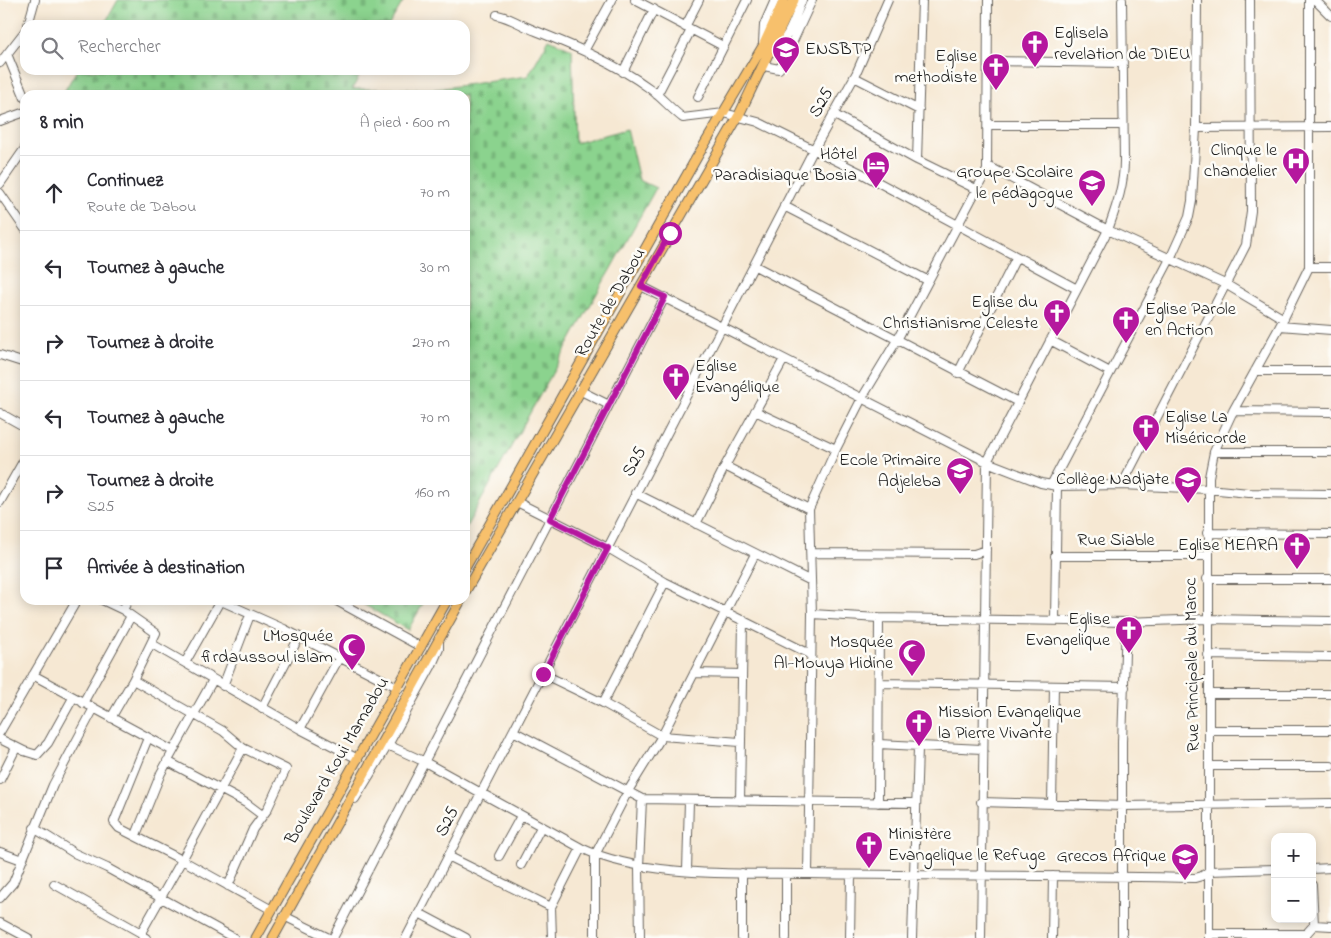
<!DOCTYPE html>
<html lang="fr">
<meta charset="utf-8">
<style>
:root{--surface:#fff;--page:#f2f2f3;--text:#2b2b33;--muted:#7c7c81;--line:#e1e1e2}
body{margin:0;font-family:"Indie Flower",sans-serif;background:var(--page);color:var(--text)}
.controls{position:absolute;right:15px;bottom:15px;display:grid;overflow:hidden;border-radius:10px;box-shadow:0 2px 12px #0003}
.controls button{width:45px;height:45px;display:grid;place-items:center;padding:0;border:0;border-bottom:1px solid var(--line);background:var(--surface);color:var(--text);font:25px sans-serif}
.stop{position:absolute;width:15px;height:15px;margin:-11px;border:4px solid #b5179e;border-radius:50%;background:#fff}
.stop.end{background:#b5179e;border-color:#fff;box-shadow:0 1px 5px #0008}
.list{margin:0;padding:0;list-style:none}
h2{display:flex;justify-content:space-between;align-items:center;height:65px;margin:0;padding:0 20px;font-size:21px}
h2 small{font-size:16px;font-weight:400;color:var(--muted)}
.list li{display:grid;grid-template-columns:32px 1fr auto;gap:15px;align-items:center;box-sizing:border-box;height:75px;padding:0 20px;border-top:1px solid var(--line)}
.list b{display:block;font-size:19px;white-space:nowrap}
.list p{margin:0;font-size:16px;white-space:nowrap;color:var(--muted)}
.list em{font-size:16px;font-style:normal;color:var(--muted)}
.icon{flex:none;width:28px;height:28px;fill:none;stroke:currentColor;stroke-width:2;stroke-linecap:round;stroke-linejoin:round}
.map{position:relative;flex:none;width:1331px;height:938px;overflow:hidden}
.search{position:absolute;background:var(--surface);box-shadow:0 2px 12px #0003;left:20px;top:20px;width:450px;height:55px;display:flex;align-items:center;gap:12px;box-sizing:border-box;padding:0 18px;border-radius:15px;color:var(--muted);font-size:19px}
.panel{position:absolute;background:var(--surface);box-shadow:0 2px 12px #0003;left:20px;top:90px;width:450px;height:515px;border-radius:15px}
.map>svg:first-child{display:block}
</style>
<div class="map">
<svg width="1331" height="938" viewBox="0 0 1331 938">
<defs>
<pattern id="cemetery-stones" width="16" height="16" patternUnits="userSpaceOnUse" patternTransform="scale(1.25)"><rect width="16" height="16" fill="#8bd38e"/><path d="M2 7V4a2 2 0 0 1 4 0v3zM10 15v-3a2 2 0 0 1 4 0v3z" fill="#77b57a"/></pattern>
</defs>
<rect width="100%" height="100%" fill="#fdfcf7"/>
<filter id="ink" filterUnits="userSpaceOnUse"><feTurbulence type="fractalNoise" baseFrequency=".02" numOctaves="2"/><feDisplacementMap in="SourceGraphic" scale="10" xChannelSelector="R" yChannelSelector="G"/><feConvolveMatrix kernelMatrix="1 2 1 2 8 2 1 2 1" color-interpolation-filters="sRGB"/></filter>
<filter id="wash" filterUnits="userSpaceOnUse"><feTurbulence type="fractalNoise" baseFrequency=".0096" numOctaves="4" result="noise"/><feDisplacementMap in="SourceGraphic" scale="20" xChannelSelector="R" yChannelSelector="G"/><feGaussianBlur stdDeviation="1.12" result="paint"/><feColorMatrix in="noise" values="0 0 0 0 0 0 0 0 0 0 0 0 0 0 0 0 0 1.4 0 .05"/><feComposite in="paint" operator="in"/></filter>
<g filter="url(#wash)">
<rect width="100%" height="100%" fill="#f6e8d3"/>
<path fill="url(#cemetery-stones)" stroke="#547855" d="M118,0H404L389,25H104Z
M549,39L572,49L575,143L627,129L639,180L656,188L465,529V95H62L77,70H363L352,89H436L528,76Z
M356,600H425L408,630Z"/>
</g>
<g filter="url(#ink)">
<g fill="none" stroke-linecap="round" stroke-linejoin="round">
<g stroke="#68635c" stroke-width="10">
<path id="minor" d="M635,0L723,46
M1315,0L1331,16
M497,15C512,18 522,26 536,31C574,46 615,63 649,88C661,97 671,109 683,118L724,113L758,122L859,172L1077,289
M28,25L35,0
M685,27L699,0
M763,43L764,25L775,0
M584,51L612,0
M771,52C789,40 794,20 802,0
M7,54L25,98
M988,61L1123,63
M0,63L25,31
M764,66L779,69L782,65L812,0
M623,72L654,9
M854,77L919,110
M657,95L691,30
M698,97L747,0
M833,114L917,160L976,189
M0,121L25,112
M988,125H1123
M1196,128L1331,127
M917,160L922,0
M988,166L1108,230L1227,285L1284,319
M0,184L25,148
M0,193L25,229
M784,206L927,280
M755,266L1018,402
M1309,267H1331
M641,286L987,462L1041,483L1057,486L1122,485L1208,489L1249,493L1331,494
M1280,326L1331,330
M1050,340L1110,372
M0,355L25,363
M1255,371H1331
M958,373L1016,258
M579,390L609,405
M755,411L836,449
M1233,411L1331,412
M0,413L25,427
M1214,452H1331
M725,466L809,509
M1051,485L1170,259L1189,217L1192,201L1196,128L1197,0
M1122,485L1246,245L1251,211L1250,0
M635,493L811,581
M0,502L25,458
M517,502L608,548L665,582L810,654
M696,524L725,466L784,359
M1207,533L1331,534
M811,553L974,554L986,550
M1055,556H1207
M1207,579H1331
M102,600L123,610L156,633L133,680L223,731L243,748L286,769L267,810L253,829L228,886
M219,600L284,629L399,688
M335,600L421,647
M123,610L128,600
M812,614L879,618L1126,622L1208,619L1331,621
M1055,620L1057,486
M152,644L300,729L358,759
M1208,655L1331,657
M185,663L220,601
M694,673L742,674
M543,674L603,703L662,736L740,742
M33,675L173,751
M880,683L1125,687
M223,686L250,615
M1209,694H1331
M83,703L131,616
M603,703L665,582
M262,708L299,637
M111,718L133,680
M300,729L339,658
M1209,730H1331
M513,731L642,799L915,803
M0,732L77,600
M148,738L114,822L119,828L182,860L243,748
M0,739L24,751L37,755L48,743L73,698
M878,744L982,749
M388,745L423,761L581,848C645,878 738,873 808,874C937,876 1066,875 1195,878L1202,876L1209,871L1275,869
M167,761L246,803L262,815
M1209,766H1331
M0,780L16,748
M355,799L388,745L432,665L439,649V638
M740,801L743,620
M981,802L1124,806L1331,803
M878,803L879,618
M1052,804L1054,686
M34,828L74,853L107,868L234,938
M136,835L161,773L213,680
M0,852L22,860
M448,856L551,907
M499,856L521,816
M521,865L541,827
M1312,869L1331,868
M687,870L689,801
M808,874L812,614L809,509L836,449L862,398L897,340L987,170L988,0
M54,884L141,933
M1312,885L1314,925
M0,898L13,883L53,785L94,708
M419,913L466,938
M284,916L329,938
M0,923L28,938
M1209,934H1306
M146,938L142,936V931L182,860L272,910
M333,938L665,297
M406,938L814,149L856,74L888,0
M552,938L551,907L581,848
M595,938V855L628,791L662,736L755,554
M640,938L639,867L642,799
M742,938V873
M786,938V874
M850,938L851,875
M912,938L918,748
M981,938L987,462L1108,230C1116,207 1124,186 1124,161L1122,0
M1052,938L1053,876
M1122,938V742L1126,622
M1209,938V477L1214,452L1233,411L1280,326L1309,267V0
M1306,938V934L1314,925L1331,926"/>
</g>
<g stroke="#68635c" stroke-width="11">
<path id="major" d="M465,568L697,157L763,46L784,0
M465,592L739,115L794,0
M256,938L447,600
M273,938L461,600"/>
</g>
<use href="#minor" stroke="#fff" stroke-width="8"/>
<use href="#major" stroke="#f7c06c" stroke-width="9"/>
</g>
</g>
<g fill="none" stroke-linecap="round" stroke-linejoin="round" filter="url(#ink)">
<path stroke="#b5179e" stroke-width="6" d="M543,674L608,548L550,519L665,297L641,286L670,233"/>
</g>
<defs>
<g id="church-pin" transform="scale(1.4375)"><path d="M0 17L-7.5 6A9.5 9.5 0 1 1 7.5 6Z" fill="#b5179e" stroke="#fdfcf7"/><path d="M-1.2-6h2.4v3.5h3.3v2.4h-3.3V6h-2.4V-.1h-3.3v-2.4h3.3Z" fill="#fff"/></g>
<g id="university-pin" transform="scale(1.4375)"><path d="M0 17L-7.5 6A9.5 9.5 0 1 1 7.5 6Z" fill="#b5179e" stroke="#fdfcf7"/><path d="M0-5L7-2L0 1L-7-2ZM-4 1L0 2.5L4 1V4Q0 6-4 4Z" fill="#fff"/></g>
<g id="hospital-pin" transform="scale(1.4375)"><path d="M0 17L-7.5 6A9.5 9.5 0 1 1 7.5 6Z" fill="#b5179e" stroke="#fdfcf7"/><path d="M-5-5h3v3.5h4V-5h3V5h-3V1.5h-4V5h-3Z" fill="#fff"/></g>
<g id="hotel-pin" transform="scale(1.4375)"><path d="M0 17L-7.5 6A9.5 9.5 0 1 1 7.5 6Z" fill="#b5179e" stroke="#fdfcf7"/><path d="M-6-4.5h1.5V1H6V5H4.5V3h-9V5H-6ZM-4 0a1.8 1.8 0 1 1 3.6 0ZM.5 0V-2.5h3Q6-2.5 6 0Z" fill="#fff"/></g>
<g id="school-pin" transform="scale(1.4375)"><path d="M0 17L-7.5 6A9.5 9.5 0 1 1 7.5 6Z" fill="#b5179e" stroke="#fdfcf7"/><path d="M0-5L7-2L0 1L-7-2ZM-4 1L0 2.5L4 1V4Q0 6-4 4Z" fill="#fff"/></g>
<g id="mosque-pin" transform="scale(1.4375)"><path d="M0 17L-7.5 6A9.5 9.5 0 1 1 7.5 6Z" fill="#b5179e" stroke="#fdfcf7"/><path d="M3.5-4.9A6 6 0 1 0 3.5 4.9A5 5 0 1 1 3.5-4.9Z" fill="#fff"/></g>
</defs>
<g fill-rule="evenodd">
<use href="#church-pin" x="1035" y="44"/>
<use href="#university-pin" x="786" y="50"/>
<use href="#church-pin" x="996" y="67"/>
<use href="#hospital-pin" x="1296" y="161"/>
<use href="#hotel-pin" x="876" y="165"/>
<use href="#school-pin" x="1092" y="183"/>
<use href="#church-pin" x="1057" y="313"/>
<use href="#church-pin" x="1126" y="320"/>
<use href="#church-pin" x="676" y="377"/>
<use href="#church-pin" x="1146" y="428"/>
<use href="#school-pin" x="960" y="471"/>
<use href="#school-pin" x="1188" y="480"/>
<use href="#church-pin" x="1297" y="546"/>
<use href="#church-pin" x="1129" y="630"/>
<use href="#mosque-pin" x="352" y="647"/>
<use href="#mosque-pin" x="912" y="653"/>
<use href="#church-pin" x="919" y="723"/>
<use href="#church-pin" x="869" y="845"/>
<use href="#university-pin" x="1185" y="857"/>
</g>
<g text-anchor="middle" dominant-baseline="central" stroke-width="5" stroke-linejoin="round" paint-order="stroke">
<g font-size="18" fill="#1c1c1c" stroke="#fdfcf7" text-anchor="end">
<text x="1054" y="34" text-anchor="start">Eglisela<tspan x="1054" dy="21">revelation de DIEU</tspan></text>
<text x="805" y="50" text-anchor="start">ENSBTP</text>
<text x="977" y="57">Eglise<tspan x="977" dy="21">methodiste</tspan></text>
<text x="1277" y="151">Clinque le<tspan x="1277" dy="21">chandelier</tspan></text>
<text x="857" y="155">Hôtel<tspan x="857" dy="21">Paradisiaque Bosia</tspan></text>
<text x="1073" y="173">Groupe Scolaire<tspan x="1073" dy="21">le pédagogue</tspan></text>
<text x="1038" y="303">Eglise du<tspan x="1038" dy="21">Christianisme Celeste</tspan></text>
<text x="1145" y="310" text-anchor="start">Eglise Parole<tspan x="1145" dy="21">en Action</tspan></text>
<text x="695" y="367" text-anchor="start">Eglise<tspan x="695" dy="21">Evangélique</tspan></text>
<text x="1165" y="418" text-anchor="start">Eglise La<tspan x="1165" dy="21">Miséricorde</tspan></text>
<text x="941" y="461">Ecole Primaire<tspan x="941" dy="21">Adjeleba</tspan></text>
<text x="1169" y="480">Collège Nadjate</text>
<text x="1278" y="546">Eglise MEARA</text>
<text x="1110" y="620">Eglise<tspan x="1110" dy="21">Evangelique</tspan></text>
<text x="333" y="637">LMosquée<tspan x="333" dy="21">firdaussoul islam</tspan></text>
<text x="893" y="643">Mosquée<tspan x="893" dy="21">Al-Mouya Hidine</tspan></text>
<text x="938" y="713" text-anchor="start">Mission Evangelique<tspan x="938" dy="21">la Pierre Vivante</tspan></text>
<text x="888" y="835" text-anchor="start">Ministère<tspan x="888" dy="21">Evangelique le Refuge</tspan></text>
<text x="1166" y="857">Grecos Afrique</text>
</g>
<g font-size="18" fill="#1c1c1c" stroke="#fdfcf7">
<text transform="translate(822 103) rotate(-61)">S25</text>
<text transform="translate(611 303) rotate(-60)">Route de Dabou</text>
<text transform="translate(635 462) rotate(-62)">S25</text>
<text x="1116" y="541">Rue Siable</text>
<text transform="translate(1193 665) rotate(-91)">Rue Principale du Maroc</text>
<text transform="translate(338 761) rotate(-60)">Boulevard Koui Mamadou</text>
<text transform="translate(448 822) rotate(-64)">S25</text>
</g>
</g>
</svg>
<div class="controls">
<button>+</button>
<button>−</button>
</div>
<div class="stop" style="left:670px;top:233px"></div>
<div class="stop end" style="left:543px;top:674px"></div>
<div class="search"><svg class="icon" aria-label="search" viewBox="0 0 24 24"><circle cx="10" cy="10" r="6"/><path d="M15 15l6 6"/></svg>Rechercher</div>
<section class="panel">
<h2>8 min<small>À pied · 600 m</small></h2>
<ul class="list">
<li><svg class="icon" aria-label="ahead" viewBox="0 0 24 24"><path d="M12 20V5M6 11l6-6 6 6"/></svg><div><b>Continuez</b><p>Route de Dabou</p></div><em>70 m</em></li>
<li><svg class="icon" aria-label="left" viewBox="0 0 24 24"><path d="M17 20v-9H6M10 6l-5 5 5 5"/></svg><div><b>Tournez à gauche</b></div><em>30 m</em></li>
<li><svg class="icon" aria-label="right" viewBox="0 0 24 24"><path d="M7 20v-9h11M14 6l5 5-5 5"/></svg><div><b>Tournez à droite</b></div><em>270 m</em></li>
<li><svg class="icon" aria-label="left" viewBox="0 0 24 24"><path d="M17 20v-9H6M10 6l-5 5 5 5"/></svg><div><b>Tournez à gauche</b></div><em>70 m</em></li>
<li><svg class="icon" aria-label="right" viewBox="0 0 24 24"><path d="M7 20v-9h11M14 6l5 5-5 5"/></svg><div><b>Tournez à droite</b><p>S25</p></div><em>160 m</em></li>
<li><svg class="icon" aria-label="arrive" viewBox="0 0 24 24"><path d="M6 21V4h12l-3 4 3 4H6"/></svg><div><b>Arrivée à destination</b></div></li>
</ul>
</section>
</div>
